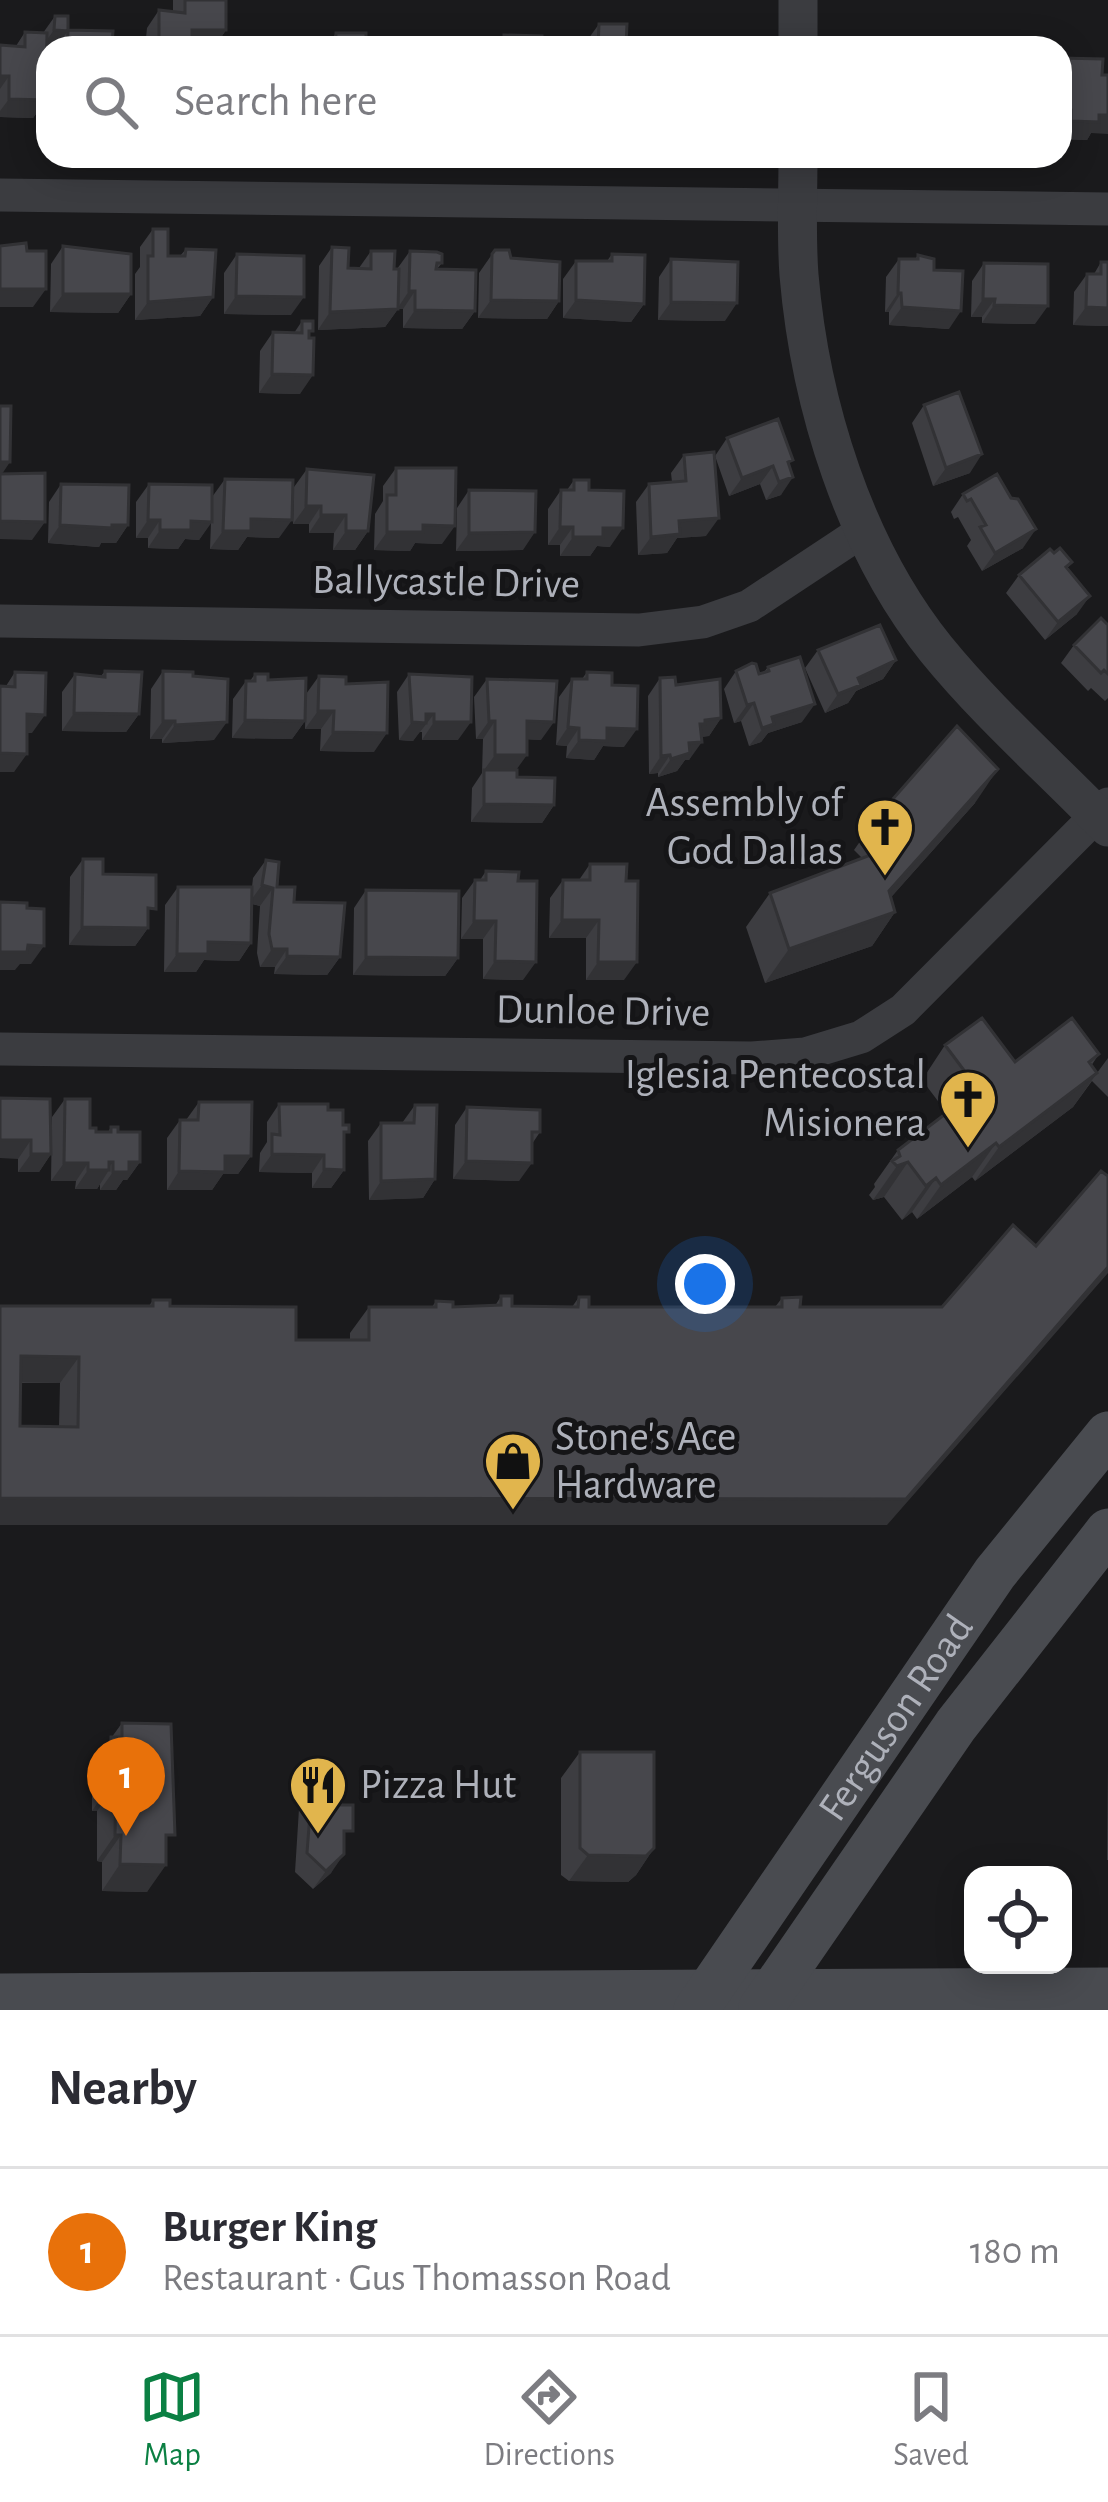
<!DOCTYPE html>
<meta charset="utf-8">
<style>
:root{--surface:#fff;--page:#f2f2f3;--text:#2b2b33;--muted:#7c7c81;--line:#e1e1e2;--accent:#0b8043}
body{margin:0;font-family:"Alegreya Sans",sans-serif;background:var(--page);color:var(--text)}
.controls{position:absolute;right:36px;bottom:36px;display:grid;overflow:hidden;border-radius:24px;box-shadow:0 6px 30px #0003}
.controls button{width:108px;height:108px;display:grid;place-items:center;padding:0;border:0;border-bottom:3px solid var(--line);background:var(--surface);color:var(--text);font:60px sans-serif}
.you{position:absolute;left:705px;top:1284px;width:42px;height:42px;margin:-30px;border:9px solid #fff;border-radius:50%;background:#1a73e8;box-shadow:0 0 0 18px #1a73e833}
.badge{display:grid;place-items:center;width:78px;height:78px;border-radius:50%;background:var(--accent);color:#fff;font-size:39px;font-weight:700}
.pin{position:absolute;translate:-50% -99px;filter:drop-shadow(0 3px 6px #0008)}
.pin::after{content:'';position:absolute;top:63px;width:42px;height:36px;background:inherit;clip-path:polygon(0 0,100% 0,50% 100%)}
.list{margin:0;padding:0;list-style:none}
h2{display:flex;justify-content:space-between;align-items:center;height:156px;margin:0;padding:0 48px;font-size:51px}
h2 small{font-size:39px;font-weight:400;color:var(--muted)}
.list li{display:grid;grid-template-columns:78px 1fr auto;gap:36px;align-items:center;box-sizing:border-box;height:168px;padding:0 48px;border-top:3px solid var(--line)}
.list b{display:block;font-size:45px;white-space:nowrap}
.list p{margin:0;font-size:39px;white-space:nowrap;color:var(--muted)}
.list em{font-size:39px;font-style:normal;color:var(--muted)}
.icon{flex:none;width:66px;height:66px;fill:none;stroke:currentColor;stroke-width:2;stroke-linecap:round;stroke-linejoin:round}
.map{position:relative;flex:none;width:1108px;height:2010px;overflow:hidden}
.search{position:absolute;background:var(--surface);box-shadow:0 6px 30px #0003;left:36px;right:36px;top:36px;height:132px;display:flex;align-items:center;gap:30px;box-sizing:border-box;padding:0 42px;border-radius:36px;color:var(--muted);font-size:45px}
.sheet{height:324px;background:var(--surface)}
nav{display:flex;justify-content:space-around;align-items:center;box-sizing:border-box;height:168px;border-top:3px solid var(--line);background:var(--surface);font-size:33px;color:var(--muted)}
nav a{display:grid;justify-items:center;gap:6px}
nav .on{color:var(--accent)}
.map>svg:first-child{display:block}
</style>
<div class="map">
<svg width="1108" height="2010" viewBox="0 0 1108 2010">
<rect width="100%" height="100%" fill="#1a1a1c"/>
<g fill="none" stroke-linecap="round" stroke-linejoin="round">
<path stroke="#3b3c40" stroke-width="33" d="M0,195L1108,209
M0,621L639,630L703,622L749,606L864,530
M0,1049L752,1058L805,1054L861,1037L903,1010L1108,804"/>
<path stroke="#3b3c40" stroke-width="39" d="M798,48V0
M798,156C798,195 796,236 799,275C810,404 854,547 936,649C988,713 1051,768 1108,827"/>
<g stroke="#494b50" stroke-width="45">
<path d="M0,1996L1108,1990"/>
<path d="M761,2008L956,1725L1108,1531"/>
<path id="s1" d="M696,2010L995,1573L1108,1434"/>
</g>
</g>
<path fill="#3d3d41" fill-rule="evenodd" d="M173,0H226V30L216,45L221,48H145L147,28L159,10L173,12Z
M55,16L68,30L112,46L137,47L47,49L46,100L33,118L0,117V45L16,46L25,32L43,33Z
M599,24L626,46L629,48H586V42Z
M336,33L366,48H325Z
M1060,58L1091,133L1087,140L1060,139Z
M153,229L168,256H180L186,249L213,297L200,316L135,320V274L140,267V247Z
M63,246L131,294L118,313L50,312L51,264Z
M332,247L348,268H359L371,251L394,269H397L410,251L442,263L437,269L475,311L462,329L403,328V309H398L385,327L318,330L319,266Z
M495,250L511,258L559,301L547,319L478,318L479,273Z
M237,254L291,315L224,314V273Z
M612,254L644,304L631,322L563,318V279L576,261H607Z
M918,255L934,270L949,329L889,325V312H885L886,277L899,259H915Z
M671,259L725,321L658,320L659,277Z
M1101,262L1108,326L1073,325L1074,292L1087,274H1094Z
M984,263L1035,324L982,323V317H971L972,281Z
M302,321L309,337L300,394L259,393L260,351L273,332L294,333Z
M924,405L970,473L933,486L912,423Z
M727,438L789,466L781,495L766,500L760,484L729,496L715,456Z
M684,455L706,536L677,538L667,553L638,555L636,502L649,484L672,482L671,473Z
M396,468L442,544L415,543L410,551L374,550L375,514L383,501V486Z
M307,469L368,531L355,550H333L334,533H309V524H293L294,487Z
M997,474L1023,548L982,571L967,546L971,540L958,517L954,519L951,512L963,494Z
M225,479L279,538L247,537L238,550L210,549L211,522L199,540L185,539L178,549L148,548V538H136V502L149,484L212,497Z
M574,480L589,490L610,547L597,546L590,556H560V545H548V509L561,490H567Z
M61,484L128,525L116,543H101L99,547L48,543L49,502Z
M469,490L523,550L456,551L457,508Z
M1054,553L1072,562L1067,569L1077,614L1045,640L1006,593L1019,575Z
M1108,625V698L1105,701L1091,688L1088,691L1061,663L1074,645Z
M818,650L896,660L883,679L856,691L848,703L825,713L805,668Z
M768,667L802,722L768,733L761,742L749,746L741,721L734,723L724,689L736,671L759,674L764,672Z
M105,671L139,714L126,732L62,731V692L75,674L101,676Z
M163,671L193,676L214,740L162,743V739H150L151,689Z
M15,672L32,733H27L14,772L6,686Z
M587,672L612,685L624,747L603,746L594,760L566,758L567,746L556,745L559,697L572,679H582Z
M255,674L268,680L305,721L292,739L232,738L233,699L246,681H250Z
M409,674L458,740H422V732H419L413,741L399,740L397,692Z
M319,676L374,752L320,751L321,729H305L306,694Z
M660,678L676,685L721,718L709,736L701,737L689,760H685L677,771L658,777V773L649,774L648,696Z
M487,679L541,740L527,739L516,770L517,777L554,805L542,823L471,822L472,788L482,773L483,739H476L474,697Z
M975,803L891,897L895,912L872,946L765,983L746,927L770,893L862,858L854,850L878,816Z
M83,859L103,874L148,920V928L135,946L69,945L70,877Z
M266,860L277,887L294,902L340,957L327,975L274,974L275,967H260L257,953L260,906L252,904L251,943L239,961L204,960L196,972H164L165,905L178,887H252L253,878Z
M590,864L624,980H586V938H549L550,898L563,880H579Z
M486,871L518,881L523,980L483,979V939H461L462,898L475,880H480Z
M366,890L458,958L445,976L353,975L354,908Z
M945,1045L1015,1062L1099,1054L1091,1066L1097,1073L1108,1058V1097L1092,1081L1073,1107L975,1181L972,1177L917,1219L912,1212L902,1220L884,1197L873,1200L869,1195L875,1187L874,1184L898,1150L947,1113L922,1080Z
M0,1098L51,1154L39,1172H18V1159Z
M65,1099L90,1128L96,1132H108L111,1127L118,1132L140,1162L127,1180H123L116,1190H100V1184L97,1189H75L76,1181H51L52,1117Z
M199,1102L251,1156L238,1174H223L212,1190H167V1138L180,1120H186Z
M279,1104L328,1110L344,1139V1170L331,1188H312V1173L259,1172L260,1153L267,1142V1122Z
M415,1105L435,1179L423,1198L369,1200L368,1141L381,1123H402Z
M467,1107L540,1132L532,1144L519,1181L453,1179L455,1125Z
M501,1296L512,1306L572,1307L579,1297L589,1307H775L782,1298L800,1307L887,1525H0V1306H149L153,1300L170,1306L296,1340H350V1333L369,1307H432L436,1301L453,1307L495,1306ZM21,1383H60L59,1427L20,1426Z
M122,1723L166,1847L147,1892L102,1891V1862L97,1861V1811H92V1793L97,1786V1781H92L93,1763Z
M580,1752L654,1848L636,1875L628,1882L569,1881L561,1875V1778Z
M1108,1766V1860H1107Z
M313,1775L327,1788L344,1844L331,1873L313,1889L295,1872L300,1793Z"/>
<path fill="#323235" d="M54,30L68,31L55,48H41Z
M192,30H226L214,48H179Z
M0,76H9L0,89Z
M9,99L46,100L33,118L0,117V111Z
M1060,109L1071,110L1060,125Z
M1099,115H1108V134L1091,133L1087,140L1060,139V136L1071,121Z
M0,289H46L33,307H0Z
M409,291H415L403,309H397Z
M898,293H901L889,312H885Z
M63,294H131L118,313L50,312Z
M236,296L304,297L291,315L224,314Z
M213,297L200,316L135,320L148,302Z
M983,299H995L982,317H971Z
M491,300L559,301L547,319L478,318Z
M576,300L644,304L631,322L563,318Z
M671,302L737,303L725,321L658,320Z
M994,305L1048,306L1035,324L982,323Z
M902,307L961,311L949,329L889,325Z
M1086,307L1108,308V326L1073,325Z
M398,309L385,327L318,330L330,312Z
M415,310L475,311L462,329L403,328Z
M272,374L313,375L300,394L259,393Z
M982,454L970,473L933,486L946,468Z
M0,462H10L0,477Z
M773,466L760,484L729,496L742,478Z
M793,477L781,495L766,500L779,482Z
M306,506H321L309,524H293Z
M321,515H346L334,533H309Z
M719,518L706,536L677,538L667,553L638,555L651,537L679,521Z
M251,519L292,520L279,538L247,537L238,550L210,549L223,531Z
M148,520H160L148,538H136Z
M0,521L45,522L32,540L0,539Z
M191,521L212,522L199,540L185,539L178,549L148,548L160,530Z
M60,525H128L116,543H101L99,547L48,543Z
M423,525L455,526L442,544L415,543L410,551L374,550L387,532Z
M560,527H573L560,545H548Z
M603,528H623L610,547L597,546L590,556H560L573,537Z
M1036,529L1023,548L982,571L995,553Z
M346,531H368L355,550H333Z
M535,532L523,550L456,551L469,533Z
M1090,596L1077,614L1045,640L1058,622Z
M896,660L883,679L856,691L848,703L825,713L838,694L858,678Z
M754,703L741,721L734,723L747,705Z
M815,704L802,722L768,733L761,742L749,746L772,717Z
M318,711H334L321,729H305Z
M74,713L139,714L126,732L62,731Z
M27,714L45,715L32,733L15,732Z
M426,714H434L413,741L399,740L412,722Z
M721,718L709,736L695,737L687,742L705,720Z
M245,720L305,721L292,739L232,738Z
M163,721H175L162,739H150Z
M489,721H495L483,739H476Z
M527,721L554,722L541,740L514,739Z
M227,722L214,740L162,743L175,725Z
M434,722H471L458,740H422Z
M568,727L579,728L567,746L556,745Z
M607,728L637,729L624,747L603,746L594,760L566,758L579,740Z
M333,732L387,733L374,752L320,751Z
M702,742L689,760H685L677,771L658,777L671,759L689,743Z
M0,753L27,754L14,772H0Z
M495,755H527L514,773L484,770Z
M670,755L658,773L649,774L661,756Z
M998,769L975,803L870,921L895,912L872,946L765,983L789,949L889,891Z
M484,804L554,805L542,823L471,822Z
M262,885L273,888L260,906L249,903Z
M562,920H599L586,938H549Z
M474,921H496L483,939H461Z
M82,927L148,928L135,946L69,945Z
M208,942L251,943L239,961L204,960L196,972H164L177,954Z
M28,945L44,946L31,964H20L15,970H0V952Z
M272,949H287L275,967H260Z
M287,956L340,957L327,975L274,974Z
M366,957L458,958L445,976L353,975Z
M495,961L536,962L523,980L483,979Z
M598,962H637L624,980H586Z
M1097,1073L1073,1107L975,1181L999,1147Z
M0,1140H31L18,1159L0,1158Z
M996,1143L972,1177L917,1219L941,1185Z
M31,1154H51L39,1172H18Z
M272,1154L324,1155L312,1173L259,1172Z
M225,1156H251L238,1174H223L212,1190H167L179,1171Z
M466,1161L532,1163L519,1181L453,1179Z
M109,1162H113L107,1170H109L97,1189H75L88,1170Z
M129,1162H140L127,1180H123L116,1190H100L113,1172Z
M908,1162L884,1197L873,1200L897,1166Z
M64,1163H88L76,1181H51Z
M324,1169L344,1170L331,1188H312Z
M936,1178L912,1212L902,1220L926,1186Z
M435,1179L423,1198L369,1200L381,1181Z
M1108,1267V1273L887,1525H0V1498L906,1499Z
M21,1356L79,1357L60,1383L3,1382Z
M111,1754H116L97,1781H92Z
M110,1784L116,1785L97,1811H92Z
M115,1835H121L102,1862L97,1861Z
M654,1848L636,1875L628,1882L569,1881L588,1855Z
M344,1854L331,1873L313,1889L326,1871Z
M120,1864L166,1865L147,1892L102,1891Z"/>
<path fill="#47474c" stroke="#323235" stroke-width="3" fill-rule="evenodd" d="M185,0H226V30H192V45H221V48H150V40H159V10L185,13Z
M55,16H68V30L113,31L112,46L137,48H67L68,31L54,30Z
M599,24H627L626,46L629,48H598Z
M25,32L47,33L46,100L9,99V76H0V45L25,47Z
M336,33H366V48H335Z
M504,35L542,36V48H504Z
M637,39L665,40V48H637Z
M896,42L928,43V48H895Z
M1060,58L1103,59L1102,75H1108V115H1099V122L1071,121V110L1060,109Z
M153,229H168V256H185L186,249L216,250L213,297L148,302V256H153Z
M26,243L27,251H46V289H0V246Z
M63,246L131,254V294H63Z
M332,247L349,248L348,268L371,269V251H395L394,269H399L398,309L330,312Z
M495,250H509L511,258L560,262L559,301L491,300L492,254Z
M410,251L437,252L442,254V263H437L436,269L476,270L475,311L415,310V291H409Z
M237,254L304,256V297L236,296Z
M612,254L645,255L644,304L576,300V261H612Z
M918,255L934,259V270L963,271L961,311L902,307L901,293H898L899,259H918Z
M671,259L738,262L737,303L671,302Z
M1101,262H1108V308L1086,307L1087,274H1101Z
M984,263L1048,264V306L994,305L995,299H983Z
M302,321H313V331H309V338H314L313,375L272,374L273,332L302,333Z
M959,392L982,454L946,468L924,405Z
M0,406H11L10,462H0Z
M778,419L793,460L788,462L793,477L779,482L773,466L742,478L727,438Z
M714,452L719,518L679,521L680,534L651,537L649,484L686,481L684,455Z
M396,468H456L455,526L423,525V532H387V495H396Z
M307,469L374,475L368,531H346V515H321V506H306Z
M45,473V522L0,521V474Z
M997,474L1011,498L1018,499L1036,529L995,553L980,527L986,525L971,499L967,501L963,494Z
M225,479L293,480L292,520L251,519V531H223Z
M574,480H589V490L624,491L623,528H603V537H573V527H560L561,490H574Z
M61,484L129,485L128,525H112V528L60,525Z
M149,484L212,485V522L191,521V530H160V520H148Z
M469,490L536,491L535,532L469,533Z
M1060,548L1072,562L1066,567L1090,596L1058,622L1019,575L1050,549L1054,553Z
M1101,618L1108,625V674L1104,670L1101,673L1074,645Z
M880,625L896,660L858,678L861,685L838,694L818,650Z
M800,657L815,704L772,717L774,724L762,728L754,703L747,705L736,671L752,663L756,664L759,674L769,671L768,667Z
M105,671L142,672L139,714L74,713L75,674L105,677Z
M163,671L193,672V676L228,679L227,722L175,725V721H163Z
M15,672L46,673L45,715L27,714V754L0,753V686L15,687Z
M587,672L612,673V685L638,686L637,729L607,728V741L579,740V728L568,727L572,679H587Z
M255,674H268V680L306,678L305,721L245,720L246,681H255Z
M409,674L472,677L471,722H434V714H426V723L412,722Z
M319,676L346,677V684L388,682L387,733L333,732L334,711H318Z
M675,677L676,685L720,679L721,718L705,720V724H700L702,742L689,743L690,753L671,759L670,755L661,756L660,678Z
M487,679L557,681L554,722L527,721V755H495V721H489Z
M957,726L998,769L889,891L895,912L789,949L770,893L876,853L896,834L878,816Z
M484,770H517V777L555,778L554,805L484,804Z
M83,859H103V874L156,875V909L148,908V928L82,927Z
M266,860L279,862L277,887H295L294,902L345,903L340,957L287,956V949H272L269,934L273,888L262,885Z
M590,864H627L626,881H638L637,962H598L599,920H562L563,880H590Z
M486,871L519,872L518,881H537L536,962L495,961L496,921H474L475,880H486Z
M178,887H252L251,943L208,942V954H177Z
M366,890L459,891L458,958L366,957Z
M0,902L27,903V908L44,909V946L28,945L27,952H0Z
M982,1018L1015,1062L1072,1018L1099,1054L1089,1062L1097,1073L999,1147L996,1143L941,1185L936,1178L926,1186L908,1162L897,1166L892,1161L900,1156L898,1150L978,1089L945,1045Z
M0,1098L50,1099L51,1154H31V1140H0Z
M65,1099H90V1128H96V1132H111V1127H118V1132H140V1162H129V1172H113V1162H109V1170H88V1163H64Z
M199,1102H252L251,1156H225V1172L179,1171L180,1120H198Z
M279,1104H328V1110H343V1125H349V1132H344V1170L324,1169V1155L272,1154V1134L280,1135Z
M415,1105H437L435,1179L381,1181V1123H414Z
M467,1107L540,1110V1132H532V1163L466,1161Z
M1101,1171L1108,1176V1267L906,1499L0,1498V1306H153V1300H170V1306L296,1307V1340H369V1307H436V1301L453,1302V1307L501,1305V1296H512V1306L578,1307L579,1297H589V1307H782V1298L801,1297L800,1307H942L1013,1225L1036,1246ZM21,1356L79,1357L78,1427L20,1426Z
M122,1723L171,1724L175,1835H166V1865L120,1864L121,1835H115L116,1785L110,1784L111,1767H116V1754H111V1737H122Z
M580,1752H654V1848L646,1856L588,1855L580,1848Z
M313,1775H327V1788H341V1805H353V1831H344V1854L326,1871L307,1853Z"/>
<defs>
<g id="church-pin" transform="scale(3)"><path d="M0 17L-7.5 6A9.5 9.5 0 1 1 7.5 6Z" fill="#e1b54d" stroke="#151517"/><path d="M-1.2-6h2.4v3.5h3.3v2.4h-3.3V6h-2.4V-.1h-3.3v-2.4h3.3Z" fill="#111"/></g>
<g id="shop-pin" transform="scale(3)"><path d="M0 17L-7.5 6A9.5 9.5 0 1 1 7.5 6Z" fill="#e1b54d" stroke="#151517"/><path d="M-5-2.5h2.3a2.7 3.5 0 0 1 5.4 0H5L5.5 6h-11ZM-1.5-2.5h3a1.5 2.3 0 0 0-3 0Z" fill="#111"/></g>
<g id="restaurant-pin" transform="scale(3)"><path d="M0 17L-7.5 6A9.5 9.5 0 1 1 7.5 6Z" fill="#e1b54d" stroke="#151517"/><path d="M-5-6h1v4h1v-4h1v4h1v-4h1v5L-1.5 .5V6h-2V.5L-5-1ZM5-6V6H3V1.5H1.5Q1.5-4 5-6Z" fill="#111"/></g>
</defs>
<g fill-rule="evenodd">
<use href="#church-pin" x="885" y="827"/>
<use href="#church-pin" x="968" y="1099"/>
<use href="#shop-pin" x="513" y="1461"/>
<use href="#restaurant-pin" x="318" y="1785"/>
</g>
<g text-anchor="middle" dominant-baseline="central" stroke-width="10" stroke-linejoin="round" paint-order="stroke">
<g font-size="42" fill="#aeb1ba" stroke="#151517">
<text transform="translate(446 582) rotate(1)">Ballycastle Drive</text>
<text transform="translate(603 1011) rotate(1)">Dunloe Drive</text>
<text stroke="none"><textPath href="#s1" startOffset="354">Ferguson Road</textPath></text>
</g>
<g font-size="42" fill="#aeb1ba" stroke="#151517" text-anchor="end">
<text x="843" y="803">Assembly of<tspan x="843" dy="48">God Dallas</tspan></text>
<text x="926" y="1075">Iglesia Pentecostal<tspan x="926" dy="48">Misionera</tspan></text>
<text x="555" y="1437" text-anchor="start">Stone's Ace<tspan x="555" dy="48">Hardware</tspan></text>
<text x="360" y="1785" text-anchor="start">Pizza Hut</text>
</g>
</g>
</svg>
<div class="controls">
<button><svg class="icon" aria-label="locate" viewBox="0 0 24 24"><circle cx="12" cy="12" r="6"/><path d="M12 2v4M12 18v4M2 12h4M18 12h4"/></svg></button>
</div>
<div class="you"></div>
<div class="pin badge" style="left:126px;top:1836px;background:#e8710a">1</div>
<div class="search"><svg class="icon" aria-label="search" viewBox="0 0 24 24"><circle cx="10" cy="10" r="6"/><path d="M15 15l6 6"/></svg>Search here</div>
</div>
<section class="sheet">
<h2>Nearby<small></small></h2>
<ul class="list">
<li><span class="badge" style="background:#e8710a">1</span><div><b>Burger King</b><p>Restaurant · Gus Thomasson Road</p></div><em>180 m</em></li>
</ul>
</section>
<nav>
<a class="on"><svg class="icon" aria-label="map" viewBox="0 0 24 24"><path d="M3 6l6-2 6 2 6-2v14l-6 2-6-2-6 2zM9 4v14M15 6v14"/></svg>Map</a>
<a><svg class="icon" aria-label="directions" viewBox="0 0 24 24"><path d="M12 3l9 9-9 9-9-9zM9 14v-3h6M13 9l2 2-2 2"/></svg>Directions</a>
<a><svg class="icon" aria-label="saved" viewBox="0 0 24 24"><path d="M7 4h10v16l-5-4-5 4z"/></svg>Saved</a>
</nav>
